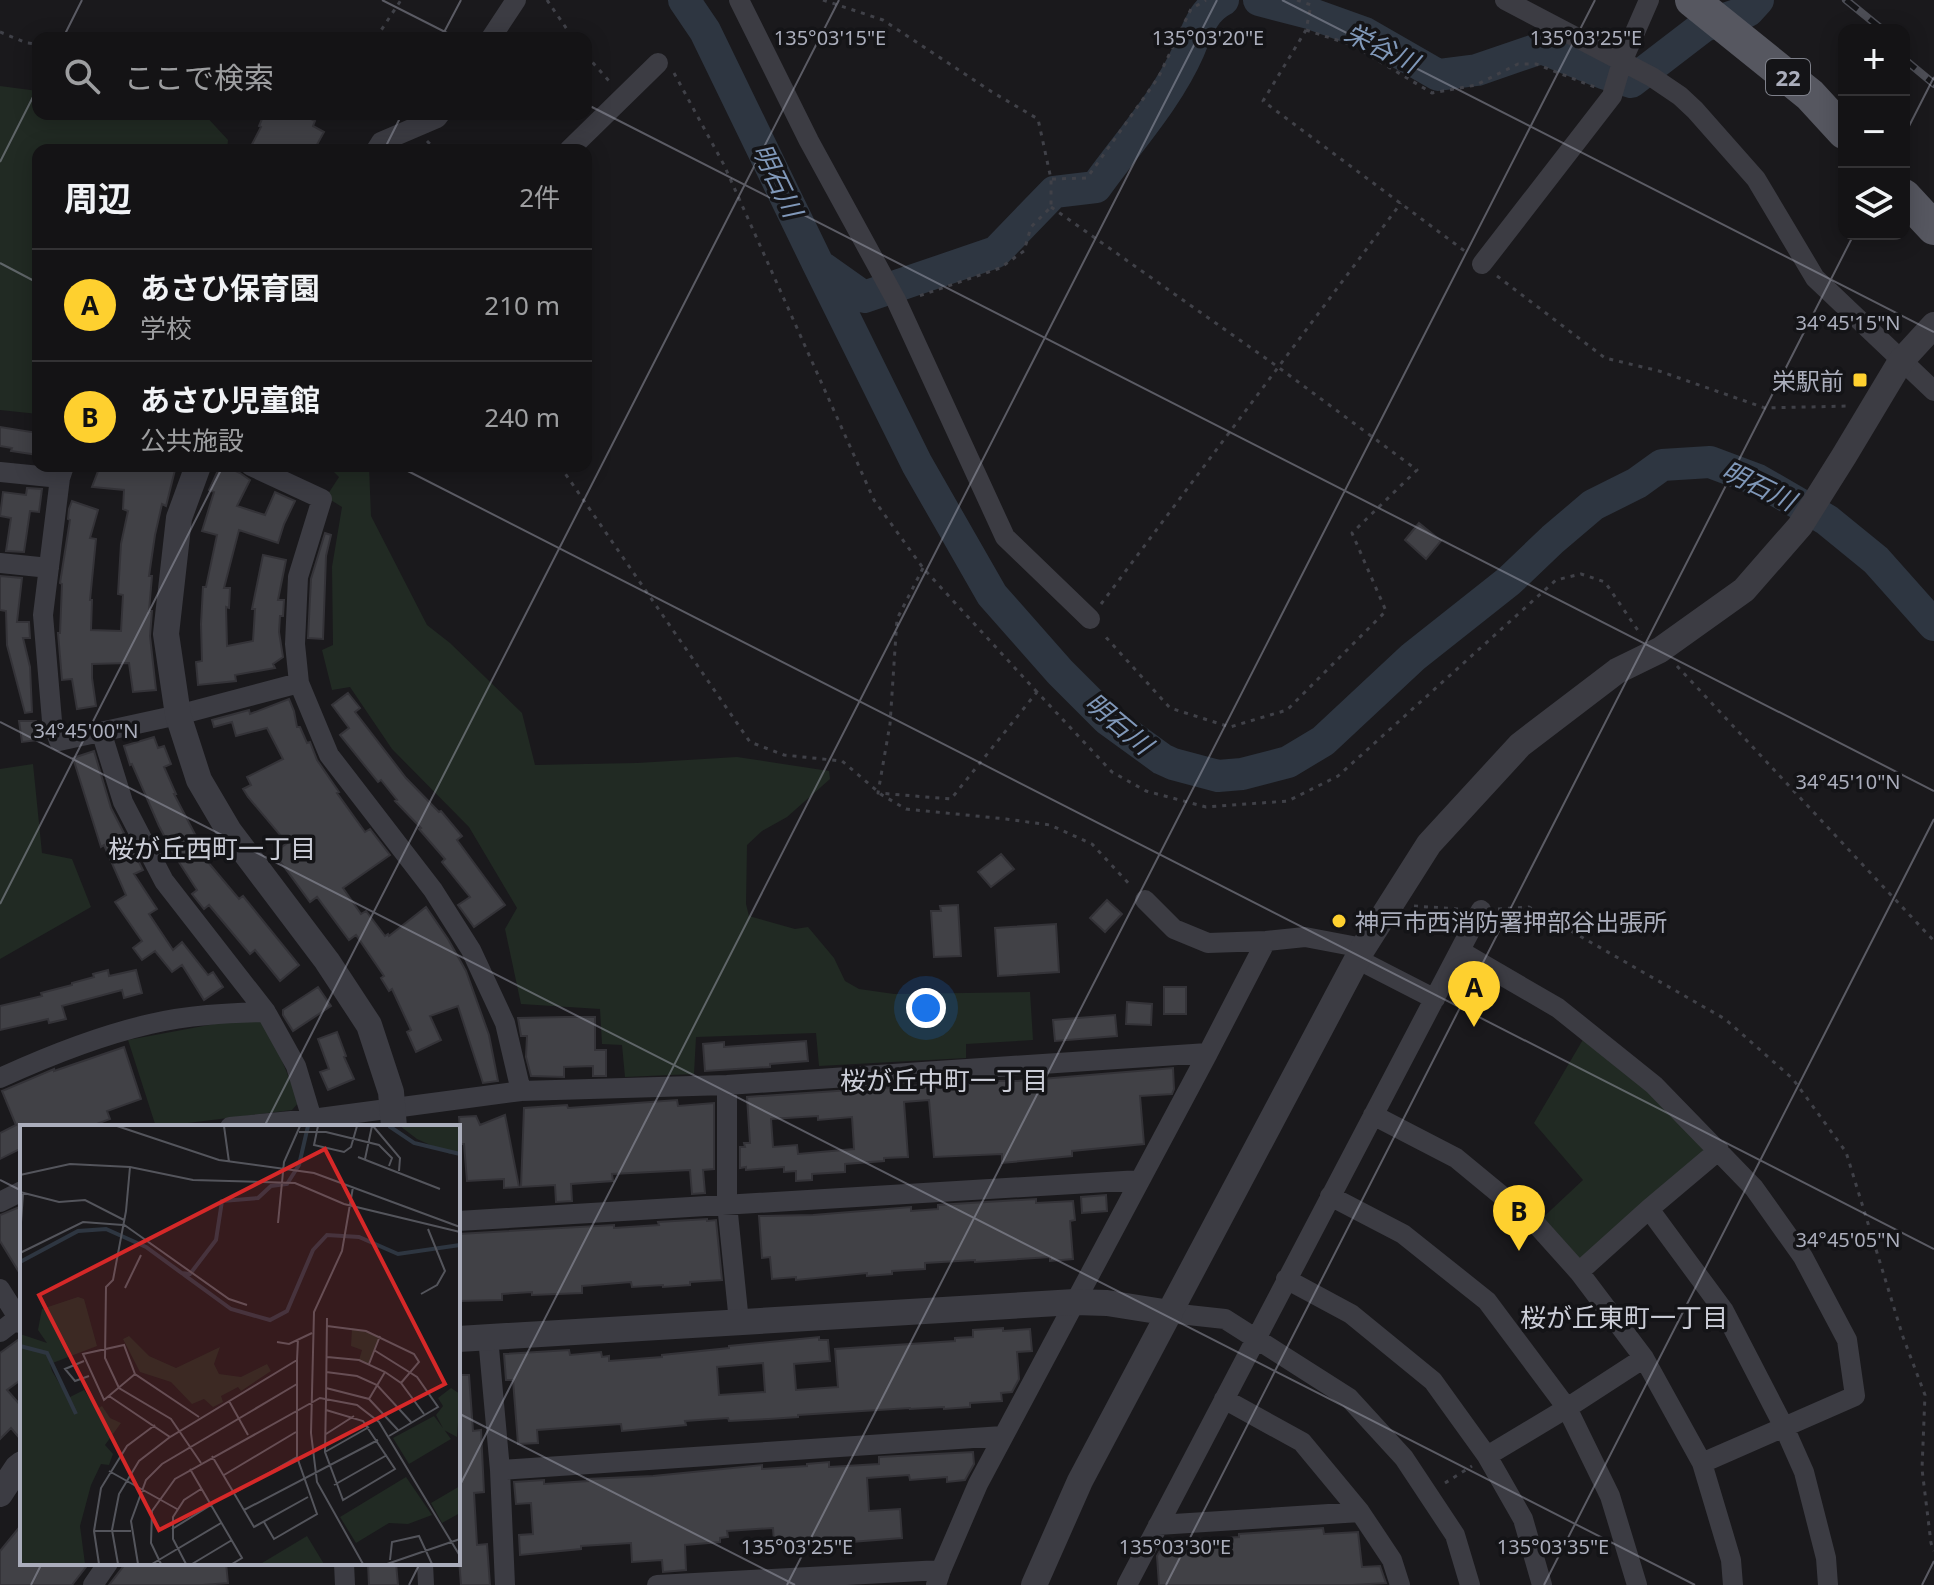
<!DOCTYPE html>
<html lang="ja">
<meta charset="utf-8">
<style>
:root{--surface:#141315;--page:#1d1c1e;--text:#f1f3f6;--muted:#9d9ea0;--line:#333234;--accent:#fed02f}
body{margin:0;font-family:"Noto Sans","Noto Sans JP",sans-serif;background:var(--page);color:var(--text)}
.controls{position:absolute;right:24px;top:24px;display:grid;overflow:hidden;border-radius:16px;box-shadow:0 4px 20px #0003}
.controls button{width:72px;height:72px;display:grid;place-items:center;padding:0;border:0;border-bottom:2px solid var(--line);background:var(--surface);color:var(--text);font:40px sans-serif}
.you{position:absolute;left:926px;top:1008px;width:28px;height:28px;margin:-20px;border:6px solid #fff;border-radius:50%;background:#1a73e8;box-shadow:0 0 0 12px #1a73e833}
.badge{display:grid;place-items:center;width:52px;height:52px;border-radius:50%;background:var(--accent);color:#111;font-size:26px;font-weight:700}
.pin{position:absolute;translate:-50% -66px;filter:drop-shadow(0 2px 4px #0008)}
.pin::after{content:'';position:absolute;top:42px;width:28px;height:24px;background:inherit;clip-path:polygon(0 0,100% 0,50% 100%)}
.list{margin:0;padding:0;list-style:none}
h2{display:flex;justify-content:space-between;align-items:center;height:104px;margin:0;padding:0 32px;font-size:34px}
h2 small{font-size:26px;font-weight:400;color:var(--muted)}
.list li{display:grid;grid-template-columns:52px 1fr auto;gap:24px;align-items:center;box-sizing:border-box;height:112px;padding:0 32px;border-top:2px solid var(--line)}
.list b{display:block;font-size:30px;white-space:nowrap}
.list p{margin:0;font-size:26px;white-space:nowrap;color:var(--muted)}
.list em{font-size:26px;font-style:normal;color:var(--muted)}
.icon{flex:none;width:44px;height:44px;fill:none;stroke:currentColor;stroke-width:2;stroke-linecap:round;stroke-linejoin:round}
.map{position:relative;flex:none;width:1934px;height:1585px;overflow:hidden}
.search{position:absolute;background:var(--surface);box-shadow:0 4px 20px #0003;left:32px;top:32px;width:560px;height:88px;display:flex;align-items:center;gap:20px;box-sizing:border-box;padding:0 28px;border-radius:16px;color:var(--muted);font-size:30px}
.panel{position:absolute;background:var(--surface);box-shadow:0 4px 20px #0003;left:32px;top:144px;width:560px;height:328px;border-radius:16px}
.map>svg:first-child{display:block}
</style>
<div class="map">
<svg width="1934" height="1585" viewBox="0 0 1934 1585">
<rect width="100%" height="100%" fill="#1a191c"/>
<path fill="#212a23" d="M0,86L38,91V114H204L228,140L227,150H38V414L0,410Z
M328,466H369L371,516L427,625L450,643L522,713L535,765L637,763L737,757L829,771L830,779L787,817L762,831L747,845L746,904L749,916L795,929L808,927L834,958L845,981L859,989L894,994L1030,992L1033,1040L966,1044V1058L819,1066L816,1033L696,1037L694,1074L625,1077L622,1045L602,1044L600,1009L521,1004L505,929L517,908L469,827L392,749L350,687L332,690L322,650L333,645L332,567L342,507L326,497L339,477Z
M33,764L42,853L72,859L91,907L0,959V769Z
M241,1019L266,1022L299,1102L292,1110L156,1127L128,1040Z
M1588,1031L1719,1150L1579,1272L1536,1224L1583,1180L1534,1123Z"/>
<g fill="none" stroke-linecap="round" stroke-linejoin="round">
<path stroke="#2e3641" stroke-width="32" d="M684,0L705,31L818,264L917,464L992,595L1060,672L1107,719L1162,759L1173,764L1218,776L1242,774L1288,762L1323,741L1413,657L1509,581L1553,539L1593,505L1637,483L1662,465L1710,462L1758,480L1827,520L1876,560L1934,625
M1259,0L1309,13L1365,33L1438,75L1477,70L1541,48L1603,73L1631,82L1704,26L1748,11L1758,0
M823,268L864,297L996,252L1054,192L1096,187C1128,142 1167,100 1189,50C1197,31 1203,10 1223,0"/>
</g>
<path fill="#414146" stroke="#343338" stroke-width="2" fill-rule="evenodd" d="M264,114H302L315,121L313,126L324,132L314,150H307L298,146L296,150H249L261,127L259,126Z
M0,427L38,433V455L11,451L12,448L0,446Z
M100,466H176L166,506L162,504L155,535L149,576H152L149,611H152L150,636L156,690L133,692L129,663L92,664V678L96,706L77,709L72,679L62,680L58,633H60L62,584L60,583L70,520L68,519L69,509L72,501L98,510L90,538L96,539L90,600H92L91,630L121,631L123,595L118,594L121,544L128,511L123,509L124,490L92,487Z
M220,466H225L240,473L250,480L237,506L265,515L275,492L295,501L284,524L278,543L239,530L224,588H230L229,608L226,607L227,646L253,641L255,609H252L263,555L286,560L278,600H284L283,616H280L279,632L283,657L273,664L275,668L235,675L236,681L198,685L196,662L202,661L201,624L203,587H206L217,535L202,531L214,492L209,490Z
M27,488L42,489L39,512L30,511L24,552L6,551L11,518L0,516L3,492L26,495Z
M1419,523L1441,541L1426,559L1405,540Z
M325,533L331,535L326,556L323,639L308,638L311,579Z
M0,576L22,578L17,622H29L30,638H23L30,667L32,712L25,713L7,645L6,611L0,610Z
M348,693L360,708L355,712L406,778L439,812L441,811L462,836L457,840L505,905L474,927L458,905L470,897L442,862L445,859L419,829L421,828L395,801L397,800L381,780L378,782L340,735L349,728L332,705Z
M289,699L294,711L297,727H300L307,743L310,742L317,760L339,792L337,793L365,832L370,829L390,855L343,888L361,914L366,911L385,936L388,934L389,936L426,907L448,939L466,971L489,1035L498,1081L483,1083L458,1006L430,1016L441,1040L416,1052L407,1032L411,1030L392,989L389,991L381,978L384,976L356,935L349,940L317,897L310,902L274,853L287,843L248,797L243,789L251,785L247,777L283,759L267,728L236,736L232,722L214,727L212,720L249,710L250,714Z
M19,721H36L39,740L22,742Z
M154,737L158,748L164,746L171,764L164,767L176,794H174L199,842L202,840L214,857L207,861L239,899L243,896L299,965L280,981L255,950L250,954L209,905L204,909L192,894L197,890L175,856L159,826L132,764L130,765L124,746Z
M94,751L111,808L143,870L134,874L157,909L149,914L173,950L182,942L208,975L213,972L223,987L204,1000L182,965L172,972L155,951L142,960L133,948L142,941L115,902L126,895L104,845L101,847L73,758Z
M1001,854L1014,869L991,887L978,872Z
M1107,900L1122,914L1105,932L1090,918Z
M958,905L961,956L934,957L931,911H941L940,906Z
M1056,924L1059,972L998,976L995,928Z
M108,970L109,976L136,970L142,993L124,998L122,990L62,1006L66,1019L49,1023L48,1019L0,1030V1006L42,996L41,993L72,985V983L94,977L93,974Z
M318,987L331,1006L293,1031L283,1015V1010Z
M1164,987H1186V1014H1164Z
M1127,1002L1152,1004L1151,1025L1126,1024Z
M1115,1015L1117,1036L1055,1041L1053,1020Z
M564,1017H595V1050H606V1076H593V1066L564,1067V1077L531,1076L526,1057L527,1036H521L518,1018Z
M337,1032L346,1056L344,1057L354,1079L328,1090L320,1072L329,1069L318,1039Z
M806,1041L808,1061L770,1064V1067L705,1071L703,1044L724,1042V1047Z
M124,1047L141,1099L107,1111L110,1119L89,1127H22V1148L0,1159V1133L16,1125L2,1091L54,1069V1071Z
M1173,1068L1174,1089L1172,1094L1140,1096L1144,1144L1072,1151V1156L1002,1163V1154L934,1157L929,1100L904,1102L908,1157L884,1158V1161L845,1164V1172L812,1174V1180L796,1181V1171L784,1172V1167L746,1170V1167L740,1168V1147H745L744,1143H750L747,1097L985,1081H1017ZM818,1116V1120L852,1117L854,1149L798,1154L797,1145L773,1147L771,1119Z
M677,1100L678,1106L714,1103V1169L703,1170L705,1193L692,1194L690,1170L612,1174L613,1181L571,1184L572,1201L556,1202L555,1185L521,1187L524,1108L567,1105L568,1108Z
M505,1115L519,1187L504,1188V1179L467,1181L464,1144H461L459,1117L476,1116L480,1125Z
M1106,1195L1107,1211L1082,1213L1081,1197Z
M1036,1199V1203L1073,1201L1075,1220L1070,1221L1073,1259L1050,1261V1257L975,1262V1260L925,1263V1269L892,1271V1274L867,1276V1273L796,1280V1277L772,1279L770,1257L762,1258L759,1216L813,1215L911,1207V1211L938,1209V1205Z
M22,1206V1277L0,1241V1215Z
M707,1219V1221L716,1220L722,1280L690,1282V1285L663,1287V1285L632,1287L631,1282L582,1286V1293L532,1295V1292L502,1294V1300L458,1301V1234L614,1225V1228L659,1225L658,1222Z
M1003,1328V1331L1030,1329L1032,1351L1017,1352L1019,1379L1012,1392L1001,1393L1002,1401L970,1403V1407L944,1409V1407L910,1409V1408L798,1415V1417L769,1419L729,1421L728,1418L685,1421L686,1425L622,1431L621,1424L537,1430L538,1443L518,1444L513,1380H506L504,1354L569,1350L570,1355L601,1352L602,1357L609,1356V1361L662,1357V1355L729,1348V1346L819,1337V1340H828L830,1361L794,1364L796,1390L838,1387L835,1349L955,1341V1338L973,1337V1330ZM763,1363L765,1392L719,1395L717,1367Z
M22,1337V1379L7,1390L22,1407V1441L11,1428L0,1439V1353Z
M458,1375H469L473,1431L481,1430L484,1492L474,1493L477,1545L487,1544L490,1585H461L458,1547Z
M973,1452L974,1464L965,1480L947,1482V1477L910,1480L909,1475L867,1478L869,1511L900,1509L902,1538L812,1545V1540L774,1542L773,1528L727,1531L728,1537L720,1538V1542L685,1545L686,1570L663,1572L662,1560L632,1562L631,1543L581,1546V1549L520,1555L519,1535L533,1534L531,1503L516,1504L514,1482L544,1480V1484L588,1481L587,1479L653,1476L762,1465V1469L807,1466V1464L829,1462V1467L879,1464V1457Z
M22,1524V1563H89L72,1585H0V1551Z
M1323,1528L1324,1534L1358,1532L1362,1567L1380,1566L1386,1583L1353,1585H1159L1157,1556L1161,1549L1168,1548L1167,1540L1182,1539V1541L1239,1537V1534Z
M126,1563H226L228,1583L203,1585H109Z
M368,1563H396L398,1585H369Z"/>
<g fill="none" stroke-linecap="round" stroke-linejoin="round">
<path stroke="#404148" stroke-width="3" stroke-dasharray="4 6" stroke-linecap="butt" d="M547,0L573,38
M823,0L883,20L992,92L1038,119L1051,179V207L1031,227L1024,251L1000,268L916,297
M1297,0L1311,5L1306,30L1263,101L1466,252
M1306,30L1352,45L1432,93L1476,85L1518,64H1536L1597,88
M0,32L27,43L38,44
M376,38L401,0
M586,55L610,82
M674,73L724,165L874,500L923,568L1037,692
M427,141L436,150
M1052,179L1087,178L1158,78L1191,9L1206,0
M1051,207L1278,367L1417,470L1352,533L1386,611L1287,710L1230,727L1170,708L1103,634
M1497,276L1605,358L1659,371L1765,408L1848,406L1850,407
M560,466L750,742L784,755L842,761L882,795L906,809L1006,819L1050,825L1092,844L1131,886
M923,568L897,619L890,724L878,793L951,799L1037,692L1112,772L1146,791L1206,807L1288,801L1338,776L1556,580L1581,574L1605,582L1641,635
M1101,604L1401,203
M1677,666L1934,941
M1414,906L1459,909
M1498,909L1529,907L1725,1019L1793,1079L1846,1152L1903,1337L1925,1395L1922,1469L1931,1543L1934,1551
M1445,1483L1472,1466"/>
<path stroke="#3c3c43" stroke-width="16" d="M425,1563L426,1585"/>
<path stroke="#3c3c43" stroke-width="20" d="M739,0L809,141L896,300L1005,537L1090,619
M1505,0L1652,77L1680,96L1695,110L1756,179L1815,278L1934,391
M491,38L516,0
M376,150L381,142L437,118L440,114
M569,150L658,63
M1482,264L1612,96L1622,62L1649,0
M64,466L60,478L43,615L52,721L59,741L178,715L299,683
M251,466L322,499L298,577L295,644L299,683L329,755L433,890L471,950L505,1023L521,1091
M0,472L60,478
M0,563L49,568
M101,731L123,802L164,881L266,1012L296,1066L312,1119L521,1091L727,1085L1208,1053L1266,941
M1145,900L1174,929L1208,943L1266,941L1305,937L1363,948
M1460,951L1558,1008L1654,1085L1754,1188L1803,1257L1847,1340L1855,1396L1702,1463
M1357,959L1435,999
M0,1078C48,1056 98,1036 150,1024C188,1015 227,1013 266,1012
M727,1085V1204L739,1322
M1373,1115L1456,1158L1536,1224L1579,1272L1644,1358L1702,1463L1731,1560L1733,1585
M230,1127L312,1119
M1330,1196L1403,1234L1487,1301L1567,1408L1610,1496L1637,1585
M0,1202L22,1191
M1649,1209L1724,1311L1784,1427L1804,1472L1826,1558L1828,1585
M458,1221L1140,1180
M1579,1272L1649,1209L1719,1150
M1286,1279L1351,1314L1433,1381L1487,1456L1523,1519L1542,1585
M0,1289L22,1324
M1170,1313L1225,1319L1349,1398L1404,1458L1455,1535L1470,1585
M0,1332L22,1315
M488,1337L500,1470L505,1585
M1224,1399L1302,1442L1360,1512L1392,1560L1400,1585
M1487,1456L1567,1408L1644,1358
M500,1470L1003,1436
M1158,1525L1360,1512
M344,1563L345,1585
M93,1585L108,1563
M657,1585L941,1570
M936,1585L941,1570L978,1484L1208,1053
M1127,1585L1481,910"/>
<path stroke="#3c3c43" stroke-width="26" d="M198,466L179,518L166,634L178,715L199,780L229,831L327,961L369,1025L391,1092L394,1127
M458,1339L1075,1302L1107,1303L1170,1313
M0,1494L17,1468L22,1464
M1034,1585L1080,1481L1363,948L1429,844L1520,745L1617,671L1660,650L1744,590L1800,526L1844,456L1901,361L1934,325"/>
<path stroke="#565760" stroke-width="34" d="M1692,0L1810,95L1844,132
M1904,196L1934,228"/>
<g stroke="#4d4e56" stroke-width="8">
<path id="rail" d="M1846,0L1883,30
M1904,59L1934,84"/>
</g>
<use href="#rail" stroke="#141417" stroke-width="5" stroke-dasharray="15" stroke-linecap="butt"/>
</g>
<path fill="none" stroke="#abaebc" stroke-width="2" stroke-opacity="0.45" d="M382,0L457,38M1282,0L1934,332M63,38L82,0M441,38L461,0M586,104L1934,791M1904,136L1934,77M384,150L402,114M0,162L38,87M0,263L38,283M398,466L1934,1249M0,722L1695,1585M0,904L223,466M264,1127L839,0M0,1180L22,1191M458,1413L795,1585M458,1489L1217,0M31,1585L42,1563M409,1585L420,1563M787,1585L1595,0M1166,1585L1854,234M1544,1585L1934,819M1922,1585L1934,1561"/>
<g fill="#fed02f" stroke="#141417" stroke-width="3">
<rect x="1852" y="372" width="16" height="16" rx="4"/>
<circle cx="1339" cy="921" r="8"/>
</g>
<g text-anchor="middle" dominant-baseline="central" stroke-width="7" stroke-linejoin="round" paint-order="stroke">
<rect fill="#141417" stroke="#7e808a" stroke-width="2" x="1766" y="59" width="44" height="36" rx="6"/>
<g font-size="22" font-weight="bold" fill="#abaebc">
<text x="1788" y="77">22</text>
</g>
<g font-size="24" fill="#abaebc" stroke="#141417" text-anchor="end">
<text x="1844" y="380">栄駅前</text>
<text x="1355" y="921" text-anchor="start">神戸市西消防署押部谷出張所</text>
</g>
<g font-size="26" font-style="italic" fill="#8098b9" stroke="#141417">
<text transform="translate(1382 47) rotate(26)">栄谷川</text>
<text transform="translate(778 180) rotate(64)">明石川</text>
<text transform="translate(1759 485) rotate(26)">明石川</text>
<text transform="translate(1119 723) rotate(40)">明石川</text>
</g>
<g font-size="26" fill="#ccced8" stroke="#141417">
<text x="212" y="848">桜が丘西町一丁目</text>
<text x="944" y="1080">桜が丘中町一丁目</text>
<text x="1624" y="1317">桜が丘東町一丁目</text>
</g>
</g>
<g transform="translate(20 1125)">
<rect width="440" height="440" fill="#1a191c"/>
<path d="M380,1H440V27L430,29L397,14ZM58,172L64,174L77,221L30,239L32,246L48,273L64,265L77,284L82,281L90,293L101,298L85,320L93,329L89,340L81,339L71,360L60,401L65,439H0V209L27,218L18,205L22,184ZM332,203L360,211L349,239L339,235L342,225L331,221ZM109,211L129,231L156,243L200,222L194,239L199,249L221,252L247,239L251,246L221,266L218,262L201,271L203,277L193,282L184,274L172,279L151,257L120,247L103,214ZM431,263L440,269L437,312L424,305L416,290L423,281L418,273ZM414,291L431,314L389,339L373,313ZM386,352L412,390L388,399L369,398L336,418L320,392ZM440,361V388L422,398L411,378ZM287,411L304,439H243L242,438Z" fill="#212a23"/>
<path fill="none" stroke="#2e3641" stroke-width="4" d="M369,1L394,18L440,29M0,137L58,106L86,104L126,122L211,184L250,195L267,186L293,125L307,110L339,112L378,129L440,120M161,148L170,149L196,115L202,76L238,73L251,61L267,59L279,40L288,1M0,221L27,228L56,289"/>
<path fill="none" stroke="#54555c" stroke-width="2" d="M97,1L199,35L294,48L440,102M204,1L209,37M298,1L294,20L324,27L331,22L337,1M353,1L380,33L379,46M279,7H306L359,20L372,33L369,41M338,32L420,64M345,34L352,1M110,42L106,86L93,155L86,162L85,233L99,263L151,294L181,338M0,50L50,39L110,42L173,55L275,58L324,79L440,107M333,62L322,126L294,187L291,308L297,357L343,439M0,67L39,77L65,75L104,95M258,98L264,37L280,1M103,99L209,174L227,180M0,112L3,68M0,128L63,97L103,100M105,163L121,130M401,169L417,160L425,146L408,104M307,201L346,206L394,229L399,237L381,258M257,217L269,219L292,208M354,225L397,252L418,282L369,311M307,232L339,235L365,247L381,258L404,289M64,236L45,244L55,256L69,251M349,239L360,211M306,247L337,251L357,260L391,297M115,249L84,275L63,229L104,220L115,249L179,292M306,263L349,274L378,305M89,271L150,312L277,235L278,214M349,274L365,247M209,276L228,310M306,285L343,296L375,344L323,375L305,327L306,274L307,193M306,309L334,291M305,327L349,302M192,331L234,402L288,372M170,344L222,433L212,439M89,346L157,384M204,350L276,307M314,360L367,330M214,368L277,332M224,385L358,315M244,397L254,414L297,389L277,332V235M152,404L191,380M74,406H111M370,435L372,417L399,411L412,439M79,439L74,406L81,363L107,321L135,300M98,439L92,405L99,369L119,336L150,312M118,439L111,396L126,355L142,339L277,259M132,439L201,398M141,439L131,418L132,386L155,354L300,273L337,280L359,297L440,431M166,439L153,414V392L164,375L181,364M172,439L212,415M367,439L440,414"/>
<path fill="#d62828" fill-opacity="0.15" stroke="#d62828" stroke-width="4" d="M305,24L425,259L139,405L19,170Z"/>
<rect width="440" height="440" fill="none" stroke="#abaebc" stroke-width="4"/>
</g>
<g font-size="20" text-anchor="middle" fill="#abaebc" stroke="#141417" stroke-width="7" stroke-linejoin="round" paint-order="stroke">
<text x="830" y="45">135°03'15"E</text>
<text x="1208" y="45">135°03'20"E</text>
<text x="1586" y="45">135°03'25"E</text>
<text x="1848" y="330">34°45'15"N</text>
<text x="86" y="738">34°45'00"N</text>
<text x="1848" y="789">34°45'10"N</text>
<text x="1848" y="1247">34°45'05"N</text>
<text x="797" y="1554">135°03'25"E</text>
<text x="1175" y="1554">135°03'30"E</text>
<text x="1553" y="1554">135°03'35"E</text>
</g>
</svg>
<div class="controls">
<button>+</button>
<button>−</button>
<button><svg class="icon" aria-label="layers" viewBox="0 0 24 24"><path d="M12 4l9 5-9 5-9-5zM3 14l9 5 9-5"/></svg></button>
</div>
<div class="you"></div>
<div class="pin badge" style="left:1474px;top:1027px">A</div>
<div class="pin badge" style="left:1519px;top:1251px">B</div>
<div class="search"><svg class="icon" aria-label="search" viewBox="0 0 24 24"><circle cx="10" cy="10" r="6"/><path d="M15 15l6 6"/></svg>ここで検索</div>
<section class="panel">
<h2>周辺<small>2件</small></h2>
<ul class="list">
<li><span class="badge">A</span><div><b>あさひ保育園</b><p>学校</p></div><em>210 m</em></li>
<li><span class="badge">B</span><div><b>あさひ児童館</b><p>公共施設</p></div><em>240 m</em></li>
</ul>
</section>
</div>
